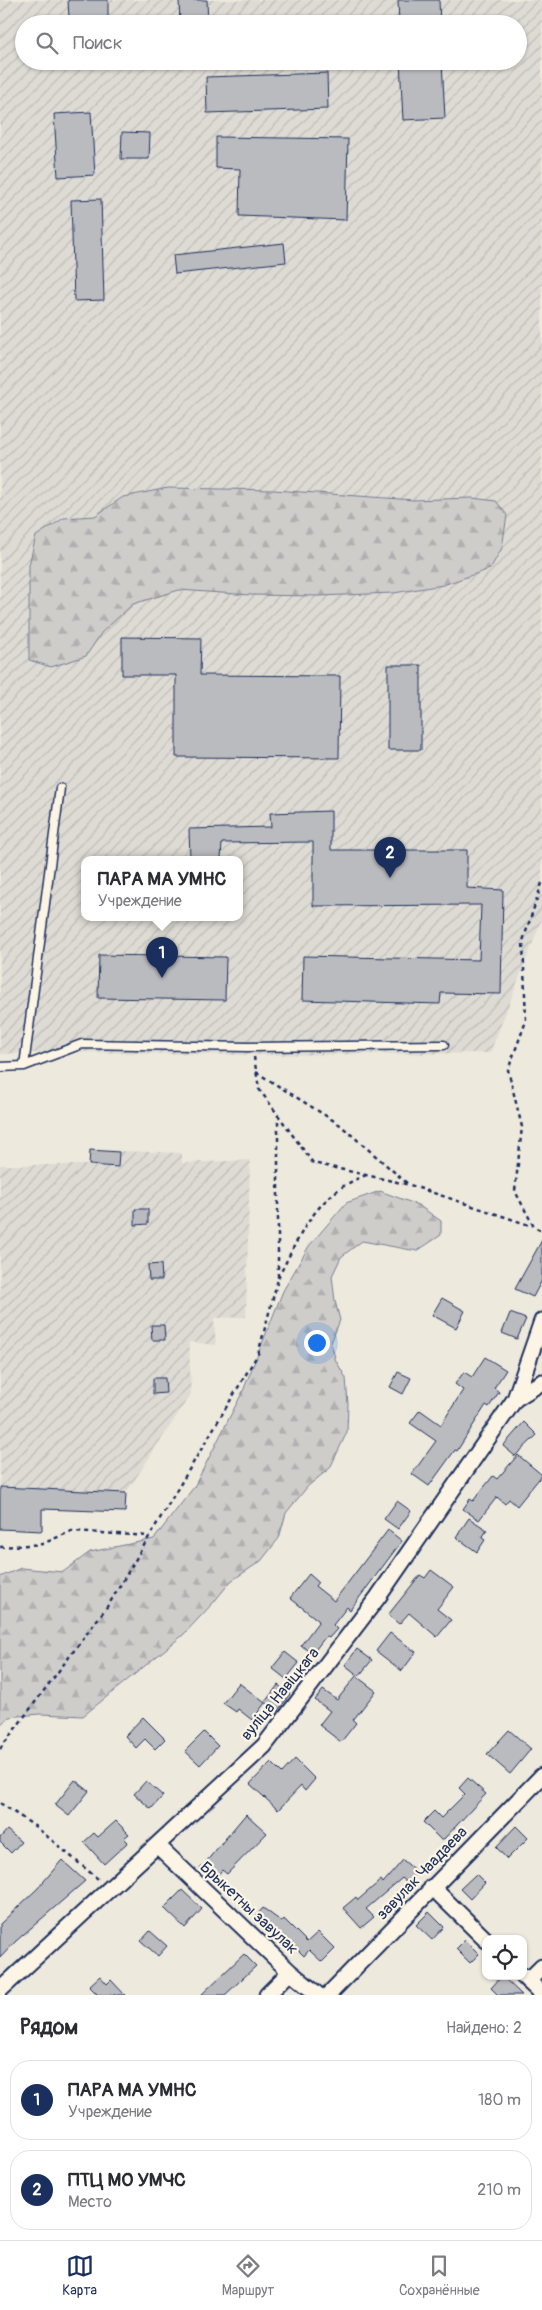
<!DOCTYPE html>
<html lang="ru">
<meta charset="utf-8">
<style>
:root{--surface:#fff;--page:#f7f7f7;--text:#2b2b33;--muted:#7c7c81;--line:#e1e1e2;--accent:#1b2f5e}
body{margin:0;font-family:Pangolin,sans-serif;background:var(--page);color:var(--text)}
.controls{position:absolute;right:15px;bottom:15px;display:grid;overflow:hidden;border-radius:10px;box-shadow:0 1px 4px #0004}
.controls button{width:45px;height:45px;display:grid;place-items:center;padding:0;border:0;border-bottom:1px solid var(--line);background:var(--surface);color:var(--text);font:25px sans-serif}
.you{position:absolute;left:316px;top:1342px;width:18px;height:18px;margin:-12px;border:4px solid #fff;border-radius:50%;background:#1a73e8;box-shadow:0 0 0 8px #1a73e833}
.badge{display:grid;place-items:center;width:32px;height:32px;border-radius:50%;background:var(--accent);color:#fff;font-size:16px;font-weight:700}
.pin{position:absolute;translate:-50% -41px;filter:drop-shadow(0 1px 2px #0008)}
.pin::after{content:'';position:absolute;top:26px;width:18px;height:15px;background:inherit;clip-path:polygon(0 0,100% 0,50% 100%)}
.popup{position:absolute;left:81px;top:856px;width:162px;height:65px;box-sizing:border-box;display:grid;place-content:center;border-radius:10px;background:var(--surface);filter:drop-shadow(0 1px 4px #0005);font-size:16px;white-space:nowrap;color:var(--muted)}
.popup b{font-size:19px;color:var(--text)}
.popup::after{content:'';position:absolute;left:50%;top:100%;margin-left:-10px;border:10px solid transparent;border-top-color:var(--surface)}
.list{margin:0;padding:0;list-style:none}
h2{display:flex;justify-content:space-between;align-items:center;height:65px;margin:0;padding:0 20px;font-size:21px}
h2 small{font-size:16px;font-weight:400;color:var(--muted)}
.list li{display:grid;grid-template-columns:32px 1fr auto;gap:15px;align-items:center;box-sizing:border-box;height:80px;margin:0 10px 10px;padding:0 10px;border:1px solid var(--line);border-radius:20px}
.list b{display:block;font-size:19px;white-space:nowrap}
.list p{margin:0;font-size:16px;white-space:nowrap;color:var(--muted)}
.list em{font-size:16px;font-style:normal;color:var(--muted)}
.icon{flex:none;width:28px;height:28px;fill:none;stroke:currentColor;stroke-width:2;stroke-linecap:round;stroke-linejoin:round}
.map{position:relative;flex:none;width:542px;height:1995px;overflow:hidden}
.search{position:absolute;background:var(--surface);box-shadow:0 1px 4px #0004;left:15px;right:15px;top:15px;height:55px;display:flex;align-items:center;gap:12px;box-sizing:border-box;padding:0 18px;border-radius:28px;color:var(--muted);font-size:19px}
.sheet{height:245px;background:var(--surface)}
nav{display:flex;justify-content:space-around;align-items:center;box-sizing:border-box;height:70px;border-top:1px solid var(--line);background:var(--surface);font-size:14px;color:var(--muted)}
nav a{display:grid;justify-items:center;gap:2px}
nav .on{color:var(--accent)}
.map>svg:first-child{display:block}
</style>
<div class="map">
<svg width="542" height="1995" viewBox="0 0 542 1995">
<defs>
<pattern id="industrial-furrows" width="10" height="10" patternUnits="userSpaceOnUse" patternTransform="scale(1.25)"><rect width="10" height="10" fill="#dedbd4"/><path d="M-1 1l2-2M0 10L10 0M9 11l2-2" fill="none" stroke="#bebcb8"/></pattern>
<pattern id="forest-firs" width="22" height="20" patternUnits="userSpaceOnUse" patternTransform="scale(1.25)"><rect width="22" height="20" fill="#cfcdca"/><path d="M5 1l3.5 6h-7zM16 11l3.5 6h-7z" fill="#b1b0b0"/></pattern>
</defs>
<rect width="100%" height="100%" fill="#eee9dd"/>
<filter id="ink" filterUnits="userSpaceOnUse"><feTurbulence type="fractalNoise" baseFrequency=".02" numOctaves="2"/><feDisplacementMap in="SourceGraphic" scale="10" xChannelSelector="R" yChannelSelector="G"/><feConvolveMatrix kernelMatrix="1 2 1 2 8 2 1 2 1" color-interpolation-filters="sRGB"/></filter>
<g filter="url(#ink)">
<path fill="url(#industrial-furrows)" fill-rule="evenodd" d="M0,0H542V919L490,1053L246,1055L79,1052L0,1054ZM24,24H518V61H24ZM84,859H240V917H84Z
M90,1150L182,1153V1163L250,1160L246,1317L214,1318L216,1345L189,1342L191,1394L126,1493L125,1512L43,1509L42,1531L0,1529V1165H89Z"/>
<path fill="url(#forest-firs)" stroke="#757e94" d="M168,488L274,490L414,500L472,498L496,501L507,515L502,548L490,569L443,585L394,593L319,596L250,595L179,590L133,604L102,632L86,656L51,667L29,660V565L36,536L64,518L95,516L123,497Z
M380,1191L418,1205L441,1221V1235L417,1251L362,1241L341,1257L332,1276L335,1301L340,1320L331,1343L336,1361L346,1378L348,1404L347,1432L330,1468L308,1486L286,1513L279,1538L261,1561L231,1581L213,1603L183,1635L83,1716L40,1714L9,1717L0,1725V1577L21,1568L63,1572L90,1552L154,1539L194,1487L243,1391L283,1291L309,1246L346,1203Z"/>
<path fill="#babbbe" stroke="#1b2f5e" d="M68,0H108V19L69,18Z
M179,0H207L208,24H180Z
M398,0H439L440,24H399Z
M400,61H442L445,118L403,120Z
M327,73L328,109L207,113L206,77Z
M91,112L95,175L58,177L54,114Z
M122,132L150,133L149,159H121Z
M216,137L348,139L346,220L239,216L240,169L216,168Z
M101,199L104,300L74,301L71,200Z
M284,243L286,262L175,274L173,255Z
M122,637L201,638L200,675L340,676L339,758L176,757V675H122Z
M388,665H421V750H388Z
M331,811V850H467V888L503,890L501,994L441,993L440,1004L302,1000L303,956L479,960L481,905L313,906V842L222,843L221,859H190L189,829L271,827L270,813Z
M99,955L226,957L225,1000L98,998Z
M90,1150L119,1152L118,1167L89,1165Z
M135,1209H148V1224L135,1225Z
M542,1240V1280L533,1297L515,1289Z
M161,1264L162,1280H149L148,1265Z
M442,1298L465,1311L456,1328L432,1315Z
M510,1313L526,1319L517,1339L502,1333Z
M151,1325H164L165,1340H152Z
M485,1357L506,1370L494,1388L499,1392L489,1407L486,1405L457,1451L455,1450L429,1486L412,1474L436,1441L410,1423L420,1410L441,1425L463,1390L455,1384L464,1372L472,1377Z
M398,1372L411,1378L403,1394L390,1387Z
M153,1378H165L166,1393L153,1394Z
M524,1422L537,1435L515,1456L503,1446Z
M518,1455L542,1475L517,1506L509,1499L505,1504L497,1497L479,1520L463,1509L470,1499L473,1501L493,1476L497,1479Z
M0,1487L126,1493L125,1512L42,1509V1531L0,1529Z
M397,1501L411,1511L398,1529L384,1519Z
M469,1518L487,1530L482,1538L485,1540L477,1552L456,1537Z
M388,1530L402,1541L350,1610L347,1607L333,1625L337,1629L329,1638L326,1636L312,1654L301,1645L319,1621L290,1598L309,1574L318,1582L315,1586L334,1601Z
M431,1570L454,1587L437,1609L451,1620L437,1637L409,1613L399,1624L388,1615L420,1575L425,1578Z
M390,1633L416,1652L402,1671L376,1651Z
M357,1649L372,1660L359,1676L345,1665Z
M285,1652L299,1663L286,1679L272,1668Z
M356,1676L376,1691L353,1720L356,1723L341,1742L319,1725L330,1711L315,1700L323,1690L337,1700Z
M239,1683L265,1703L252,1720L238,1709L236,1712L223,1703Z
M278,1685L290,1694L278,1711L265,1702Z
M143,1717L165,1739L155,1749L145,1739L136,1748L125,1736Z
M509,1730L531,1749L510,1774L487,1754Z
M204,1732L218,1746L200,1765L185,1751Z
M295,1759L315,1779L305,1791L301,1786L278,1810L250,1784L271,1762L282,1773Z
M468,1778L486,1794L442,1841L423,1822L434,1811L441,1818L465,1794L459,1788Z
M75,1780L89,1791L69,1816L55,1805Z
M146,1781L163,1796L151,1809L134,1794Z
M246,1814L267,1833L227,1874L222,1870L214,1880L200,1869Z
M116,1821L129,1834L124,1838L128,1842L104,1864L84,1842L94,1833L98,1837Z
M516,1826L528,1838L507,1859L496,1847Z
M7,1830L21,1842L11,1853L0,1842V1838Z
M62,1860L85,1881L16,1941L0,1958V1924L38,1888Z
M403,1860L417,1872L408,1883L402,1878L366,1909L374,1917L361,1928L343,1908L356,1897L358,1900L381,1880L383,1883Z
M476,1874L485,1883L470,1899L460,1889Z
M182,1890L202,1909L185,1928L164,1908Z
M263,1908L282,1922L284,1919L307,1942L318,1932L335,1949L322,1962L309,1950L304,1956L284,1936L282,1938L276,1933L274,1936L255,1917Z
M429,1912L444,1927L432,1940L416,1925Z
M150,1931L167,1946L158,1956L141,1941Z
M465,1940L479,1954L470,1963L456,1949Z
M244,1954L256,1966L225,1995H201Z
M100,1976L107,1984L111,1980L125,1995H95L97,1994L89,1986Z
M502,1976L522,1995H498L491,1988Z"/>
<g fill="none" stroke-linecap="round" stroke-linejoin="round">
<g stroke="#1b2f5e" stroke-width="11">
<path id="lane" d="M24,1066L60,788
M0,1067L24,1066L82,1044L248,1047L444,1045"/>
</g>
<g stroke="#1b2f5e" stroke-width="19">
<path id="street" d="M515,1399L542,1321
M157,1845L290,1972L318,1995
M432,1887L486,1940
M523,1976L542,1994
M528,1981L542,1967
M0,1990L264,1746L378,1597L515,1399L542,1382
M267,1995L290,1972
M328,1995L542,1776"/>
</g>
<path stroke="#1b2f5e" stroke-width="2.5" stroke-dasharray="4 4" stroke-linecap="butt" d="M542,883L523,941L526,1021L508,1070L522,1127L515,1191L534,1227L542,1231
M254,1057L259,1089L313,1163L410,1185L532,1226
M256,1072L339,1124L408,1184
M278,1278C301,1233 316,1194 366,1175
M0,1547L42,1544L72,1531L149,1536
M0,1749L109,1604L258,1354L278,1279V1115
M0,1803L36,1827L98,1879"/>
<use href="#lane" stroke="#fcf5e5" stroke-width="8"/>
<use href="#street" stroke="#fcf5e5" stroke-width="15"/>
</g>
</g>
<g text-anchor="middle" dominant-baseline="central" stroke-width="4.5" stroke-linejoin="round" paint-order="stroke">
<g font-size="16" fill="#1b2f5e" stroke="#fcf5e5">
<text transform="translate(280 1694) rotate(-51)">вуліца Навіцкага</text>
<text transform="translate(422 1873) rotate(-46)">завулак Чаадаева</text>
<text transform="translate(249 1908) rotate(43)">Брыкетны завулак</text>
</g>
</g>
</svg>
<div class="controls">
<button><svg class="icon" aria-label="locate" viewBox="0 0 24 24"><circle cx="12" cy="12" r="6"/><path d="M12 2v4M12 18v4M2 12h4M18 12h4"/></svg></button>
</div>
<div class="you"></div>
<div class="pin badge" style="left:162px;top:978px">1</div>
<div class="popup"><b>ПАРА МА УМНС</b>Учреждение</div>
<div class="pin badge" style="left:390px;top:878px">2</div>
<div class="search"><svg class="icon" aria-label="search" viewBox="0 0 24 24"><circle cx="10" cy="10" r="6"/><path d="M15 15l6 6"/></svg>Поиск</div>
</div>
<section class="sheet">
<h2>Рядом<small>Найдено: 2</small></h2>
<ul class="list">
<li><span class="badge">1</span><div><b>ПАРА МА УМНС</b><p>Учреждение</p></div><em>180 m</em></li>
<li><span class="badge">2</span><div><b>ПТЦ МО УМЧС</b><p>Место</p></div><em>210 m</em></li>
</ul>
</section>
<nav>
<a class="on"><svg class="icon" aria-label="map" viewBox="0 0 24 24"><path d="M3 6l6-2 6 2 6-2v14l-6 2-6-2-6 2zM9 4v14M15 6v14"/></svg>Карта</a>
<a><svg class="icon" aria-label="directions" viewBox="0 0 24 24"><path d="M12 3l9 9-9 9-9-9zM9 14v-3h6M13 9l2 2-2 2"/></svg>Маршрут</a>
<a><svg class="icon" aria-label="saved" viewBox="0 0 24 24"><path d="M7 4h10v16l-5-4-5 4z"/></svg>Сохранённые</a>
</nav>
